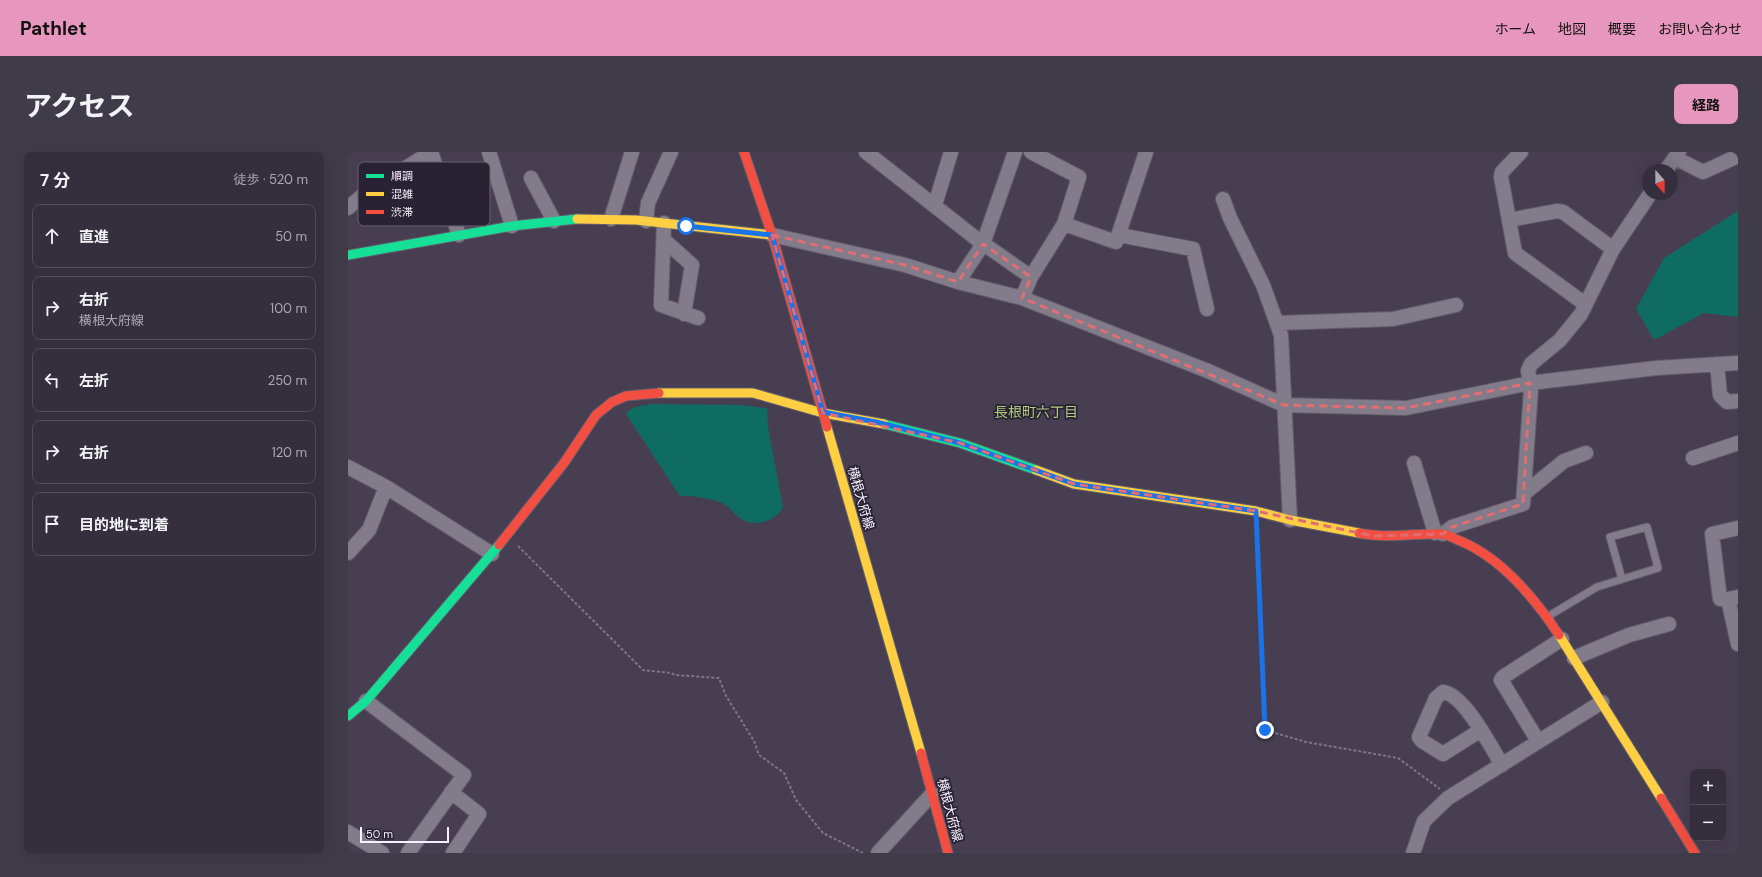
<!DOCTYPE html>
<html lang="ja">
<meta charset="utf-8">
<style>
:root{--surface:#352f3d;--page:#403b48;--text:#f1f3f6;--muted:#aaa9b0;--line:#4f4a57;--accent:#e797bd}
body{margin:0;font-family:"DM Sans","Noto Sans JP",sans-serif;background:var(--page);color:var(--text)}
.controls{position:absolute;right:12px;bottom:12px;display:grid;overflow:hidden;border-radius:8px;box-shadow:0 4px 16px #0002}
.controls button{width:36px;height:36px;display:grid;place-items:center;padding:0;border:0;border-bottom:1px solid var(--line);background:var(--surface);color:var(--text);font:20px sans-serif}
.compass{position:absolute;left:1294px;top:12px;width:36px;height:36px;border-radius:50%;background:var(--surface);box-shadow:0 4px 16px #0002;rotate:159deg}
.scale{position:absolute;left:12px;bottom:10px;width:89px;box-sizing:border-box;padding-left:4px;border:2px solid #f5f0fd;border-top:0;font-size:11px;line-height:14px;white-space:nowrap;color:#f5f0fd;-webkit-text-stroke:3px #292232;paint-order:stroke}
.stop{position:absolute;width:12px;height:12px;margin:-9px;border:3px solid #1a73e8;border-radius:50%;background:#fff}
.stop.end{background:#1a73e8;border-color:#fff;box-shadow:0 1px 4px #0008}
.list{margin:0;padding:0;list-style:none}
h2{display:flex;justify-content:space-between;align-items:center;height:52px;margin:0;padding:0 16px;font-size:17px}
h2 small{font-size:13px;font-weight:400;color:var(--muted)}
.list li{display:grid;grid-template-columns:26px 1fr auto;gap:12px;align-items:center;box-sizing:border-box;height:64px;margin:0 8px 8px;padding:0 8px;border:1px solid var(--line);border-radius:8px}
.list b{display:block;font-size:15px;white-space:nowrap}
.list p{margin:0;font-size:13px;white-space:nowrap;color:var(--muted)}
.list em{font-size:13px;font-style:normal;color:var(--muted)}
.icon{flex:none;width:22px;height:22px;fill:none;stroke:currentColor;stroke-width:2;stroke-linecap:round;stroke-linejoin:round}
.map{position:relative;flex:none;width:1390px;height:701px;overflow:hidden;border-radius:8px}
header{display:flex;align-items:center;gap:24px;box-sizing:border-box;height:56px;padding:0 20px;background:var(--accent);color:#111}
header strong{font-size:19px}
nav{display:flex;gap:22px;margin-inline-start:auto;font-size:14px}
.intro{display:flex;align-items:center;justify-content:space-between;box-sizing:border-box;height:96px;padding:0 24px}
h1{margin:0;font-size:28px}
.button{padding:10px 18px;border-radius:8px;background:var(--accent);color:#111;font-size:14px;font-weight:700}
main{display:flex;gap:24px;padding:0 24px}
aside{flex:1;background:var(--surface);border-radius:8px;box-shadow:0 4px 16px #0002}
.map>svg:first-child{display:block}
</style>
<header>
<strong>Pathlet</strong>
<nav><a>ホーム</a><a>地図</a><a>概要</a><a>お問い合わせ</a></nav>
</header>
<div class="intro"><h1>アクセス</h1><a class="button">経路</a></div>
<main>
<aside>
<h2>7 分<small>徒歩 · 520 m</small></h2>
<ul class="list">
<li><svg class="icon" aria-label="ahead" viewBox="0 0 24 24"><path d="M12 20V5M6 11l6-6 6 6"/></svg><div><b>直進</b></div><em>50 m</em></li>
<li><svg class="icon" aria-label="right" viewBox="0 0 24 24"><path d="M7 20v-9h11M14 6l5 5-5 5"/></svg><div><b>右折</b><p>横根大府線</p></div><em>100 m</em></li>
<li><svg class="icon" aria-label="left" viewBox="0 0 24 24"><path d="M17 20v-9H6M10 6l-5 5 5 5"/></svg><div><b>左折</b></div><em>250 m</em></li>
<li><svg class="icon" aria-label="right" viewBox="0 0 24 24"><path d="M7 20v-9h11M14 6l5 5-5 5"/></svg><div><b>右折</b></div><em>120 m</em></li>
<li><svg class="icon" aria-label="arrive" viewBox="0 0 24 24"><path d="M6 21V4h12l-3 4 3 4H6"/></svg><div><b>目的地に到着</b></div></li>
</ul>
</aside>
<div class="map">
<svg width="1390" height="701" viewBox="0 0 1390 701">
<rect width="100%" height="100%" fill="#473f51"/>
<path fill="#0f6c63" d="M1390,59V165L1356,161L1306,188L1288,157L1316,106Z
M303,252L394,253L419,256L420,275L435,355C428,369 409,375 395,368C387,364 383,355 374,351C365,347 340,343 332,344L278,262C283,253 294,254 303,252Z"/>
<g fill="none" stroke-linecap="round" stroke-linejoin="round">
<g stroke="#625c6a" stroke-width="9">
<path id="lane" d="M1199,465L1249,435L1310,416L1299,375L1262,385L1274,427"/>
</g>
<g stroke="#625c6a" stroke-width="16">
<path id="street" d="M141,0L164,74
M518,0L630,88L683,125L674,146
M683,0L731,25L716,72L683,125
M1173,0L1154,20L1153,25L1167,101L1237,152
M1327,6L1355,20L1390,4
M1318,18L1331,0
M183,26L206,69
M875,47L882,66L915,133L933,183L942,368
M587,53L603,0
M0,56L14,44L83,0L111,83
M263,67L284,0
M1161,68L1209,59L1215,60L1265,97
M298,69L300,51L323,0
M316,71L313,153L350,166
M716,72L768,90L798,0
M424,83L557,113L610,130L674,146L860,219L936,253L1058,256L1182,231L1308,216L1390,211
M771,83L845,97L859,157
M316,88L344,113L336,162
M610,130L635,92L667,0
M929,171L1045,167L1108,153
M1369,212L1372,243L1379,250L1390,249
M1345,306L1390,291
M1066,311L1087,381
M0,315L38,335L144,402
M1178,340L1216,309L1238,301
M1095,382L1104,375L1175,352L1183,237L1180,219L1183,212L1212,188L1233,162L1265,97L1302,42
M0,401L21,378L38,335
M1390,445L1380,447L1390,492
M1380,447H1372L1364,382L1390,376
M1226,506L1281,483L1321,472
M18,549L116,623L60,701
M1133,578L1095,602L1074,589L1071,585L1088,546L1095,540C1116,542 1143,595 1154,613
M1190,589L1153,528L1155,525L1214,487
M103,640L131,662L105,701
M0,680L34,701
M530,701L584,642
M1065,701L1076,669L1100,646L1254,550"/>
</g>
<g stroke="#625c6a" stroke-width="11">
<path id="fast" d="M0,103L164,74L229,67
M536,272L612,291L688,318
M0,564L18,549L151,393"/>
</g>
<g stroke="#625c6a" stroke-width="11">
<path id="slow" d="M229,67L288,68L424,83
M311,241H405L475,261L536,272
M479,275L573,601
M688,318L726,332L908,359L942,368L1011,381
M1211,483L1313,646"/>
</g>
<g stroke="#625c6a" stroke-width="11">
<path id="jam" d="M396,0L424,83L479,275
M1011,381C1038,387 1066,381 1093,382C1099,382 1105,386 1110,388C1153,405 1186,445 1211,483
M151,393L216,311L248,263L264,250L278,244L311,241
M573,601L600,701
M1313,646L1347,701"/>
</g>
<path stroke="#7d7785" stroke-width="2" stroke-dasharray="3 2" stroke-linecap="butt" d="M909,374L917,578L958,590L1050,606L1092,637
M170,394L295,518L323,521L327,523L371,526L378,544L406,589L411,603L436,621L448,648L475,681L515,701"/>
<use href="#lane" stroke="#827b8a" stroke-width="7"/>
<use href="#street" stroke="#827b8a" stroke-width="14"/>
<use href="#fast" stroke="#16e098" stroke-width="9"/>
<use href="#slow" stroke="#ffcf43" stroke-width="9"/>
<use href="#jam" stroke="#f24e42" stroke-width="9"/>
</g>
<g fill="none" stroke-linecap="round" stroke-linejoin="round">
<path stroke="#1a73e8" stroke-width="5" d="M338,74L424,83L475,260L528,270L612,291L726,332L908,359L917,578"/>
</g>
<path fill="none" stroke="#e16e73" stroke-width="3" stroke-dasharray="8 5" stroke-linejoin="round" d="M424,83L557,113L610,130L635,92L683,125L674,146L936,253L1058,256L1182,231L1175,352L1104,375L1095,382L1025,384L908,359L726,332L612,291L475,261Z"/>
<g text-anchor="middle" dominant-baseline="central" stroke-width="3.5" stroke-linejoin="round" paint-order="stroke">
<g font-size="13" fill="#f5f0fd" stroke="#292232">
<text transform="translate(513 346) rotate(74)">横根大府線</text>
<text transform="translate(602 658) rotate(75)">横根大府線</text>
</g>
<g font-size="14" fill="#b2ca81" stroke="#292232">
<text x="688" y="260">長根町六丁目</text>
</g>
</g>
<rect x="10" y="10" width="132" height="64" rx="6" fill="#292232" stroke="#66606f" stroke-width="1"/>
<rect x="18" y="22" width="18" height="4" fill="#16e098"/>
<rect x="18" y="40" width="18" height="4" fill="#ffcf43"/>
<rect x="18" y="58" width="18" height="4" fill="#f24e42"/>
<g font-size="11" fill="#f5f0fd">
<text x="43" y="28">順調</text>
<text x="43" y="46">混雑</text>
<text x="43" y="64">渋滞</text>
</g>
</svg>
<div class="controls">
<button>+</button>
<button>−</button>
</div>
<svg class="compass" viewBox="-18 -18 36 36"><path d="M0-13l5 13h-10z" fill="#e53935"/><path d="M0 13l5-13h-10z" fill="#aaa9b0"/></svg>
<div class="scale">50 m</div>
<div class="stop" style="left:338px;top:74px"></div>
<div class="stop end" style="left:917px;top:578px"></div>
</div>
</main>
